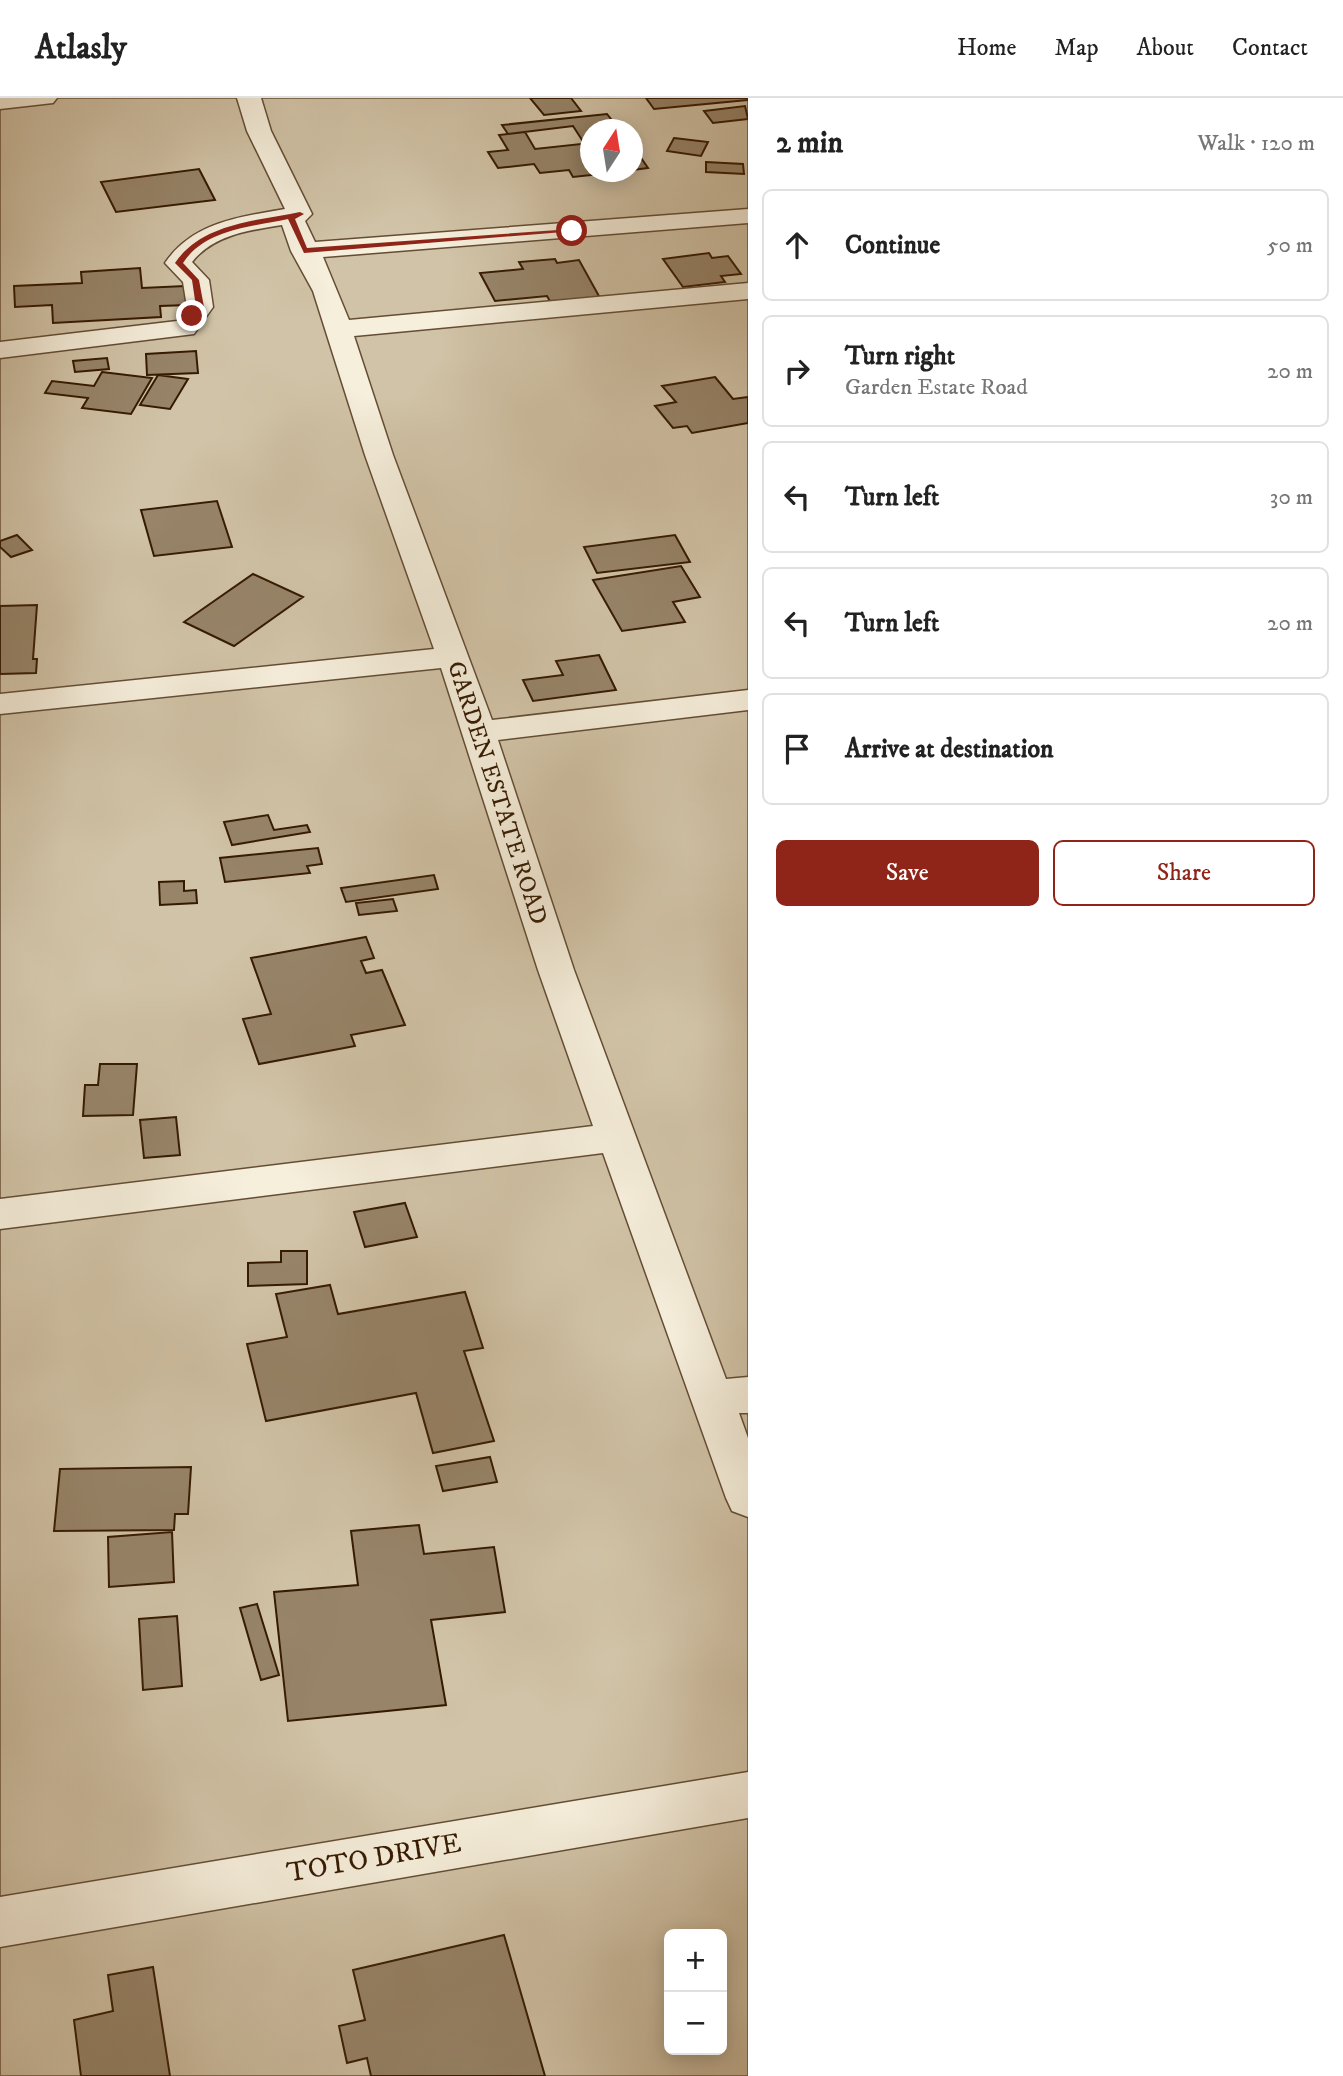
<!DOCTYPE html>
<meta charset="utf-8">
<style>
:root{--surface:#fff;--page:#f2f2f2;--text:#222;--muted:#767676;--line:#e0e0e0;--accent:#8f2418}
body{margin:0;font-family:"IM FELL DW Pica",serif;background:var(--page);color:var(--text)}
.controls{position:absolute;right:21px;bottom:21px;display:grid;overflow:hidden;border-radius:10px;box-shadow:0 4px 18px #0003}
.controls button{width:63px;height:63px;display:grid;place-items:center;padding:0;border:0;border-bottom:2px solid var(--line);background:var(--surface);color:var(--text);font:35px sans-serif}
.compass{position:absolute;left:580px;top:21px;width:63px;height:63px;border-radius:50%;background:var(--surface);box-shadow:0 4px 18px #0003;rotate:12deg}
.stop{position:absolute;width:21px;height:21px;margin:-16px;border:5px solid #8f2418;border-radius:50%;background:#fff}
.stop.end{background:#8f2418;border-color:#fff;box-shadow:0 2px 7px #0008}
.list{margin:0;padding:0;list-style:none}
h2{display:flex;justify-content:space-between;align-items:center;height:91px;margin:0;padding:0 28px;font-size:30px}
h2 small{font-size:23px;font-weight:400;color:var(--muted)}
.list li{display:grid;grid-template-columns:46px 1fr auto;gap:21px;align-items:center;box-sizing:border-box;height:112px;margin:0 14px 14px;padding:0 14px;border:2px solid var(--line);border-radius:10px}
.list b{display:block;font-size:26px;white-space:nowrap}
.list p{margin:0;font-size:23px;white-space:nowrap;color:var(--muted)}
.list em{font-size:23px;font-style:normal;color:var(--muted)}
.actions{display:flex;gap:14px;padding:21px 28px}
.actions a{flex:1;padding:16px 0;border:2px solid var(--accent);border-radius:10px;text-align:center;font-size:24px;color:var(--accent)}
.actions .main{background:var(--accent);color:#fff}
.icon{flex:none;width:38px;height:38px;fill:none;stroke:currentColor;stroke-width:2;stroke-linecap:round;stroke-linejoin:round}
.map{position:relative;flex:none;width:748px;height:1978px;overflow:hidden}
header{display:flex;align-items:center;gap:42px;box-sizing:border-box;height:98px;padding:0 35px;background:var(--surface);border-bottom:2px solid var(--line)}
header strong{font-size:33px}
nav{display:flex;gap:38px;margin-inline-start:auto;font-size:24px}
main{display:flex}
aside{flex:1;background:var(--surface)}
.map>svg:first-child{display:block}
</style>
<header>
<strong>Atlasly</strong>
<nav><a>Home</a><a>Map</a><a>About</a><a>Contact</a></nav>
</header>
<main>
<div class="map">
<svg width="748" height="1978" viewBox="0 0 748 1978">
<rect width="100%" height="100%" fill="#f1e6c9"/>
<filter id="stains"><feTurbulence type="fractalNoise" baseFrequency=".00286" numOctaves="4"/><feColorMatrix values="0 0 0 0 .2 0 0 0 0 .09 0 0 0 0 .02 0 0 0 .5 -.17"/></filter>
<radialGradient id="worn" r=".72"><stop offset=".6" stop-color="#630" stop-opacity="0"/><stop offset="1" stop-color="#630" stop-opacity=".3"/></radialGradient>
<path fill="#d1c3a7" stroke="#836e54" stroke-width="2" fill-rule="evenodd" d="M0,0H748V1978H0ZM590,32H632V74H590ZM669,1836H722V1952H669Z"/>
<path fill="#978469" stroke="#351a02" stroke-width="2" d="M530,0H571L581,13L544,17Z
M646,0H748V2L654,11Z
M745,8L748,21L713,25L704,13Z
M607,16L615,26L594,29L596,32H590V44L584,45L573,28L508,36L502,27Z
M525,34L535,51L590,45V74H619L573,79L569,72L540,75L534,66L498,70L488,54L508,52L499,37Z
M674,40L708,44L701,58L667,53Z
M637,54L648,70L632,72V55Z
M706,64L743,66L744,76L706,74Z
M199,71L215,102L116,114L101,84Z
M709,155L712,160L728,158L741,176L721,178L725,184L683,189L663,161Z
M555,161L557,165L579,162L600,200L551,205L547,198L495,203L480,175L523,171L519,164Z
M140,170L142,190L185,188L188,207L160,208L161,219L53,225L52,207L15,209L14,188L82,185L81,174Z
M196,253L198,275L147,277L146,256Z
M107,260L109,271L75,274L73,263Z
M102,274L152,280L131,316L82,310L88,300L45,295L52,283L94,288Z
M158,277L188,281L170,311L140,307Z
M715,279L733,301L748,299V325L692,335L687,328L673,330L655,308L676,304L662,288Z
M217,403L232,449L154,458L141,412Z
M17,437L32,452L11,459L0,449V443Z
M675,437L690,464L597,475L584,449Z
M681,468L700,499L673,504L685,524L622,533L593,482Z
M253,476L303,499L234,548L184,524Z
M37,507L33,561H37L36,575L0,576V508Z
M599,557L616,592L533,603L523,582L563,577L556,563Z
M268,717L274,732L307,727L310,734L232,747L224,724Z
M318,750L322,766L307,768L310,775L225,784L220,760Z
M434,777L438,791L346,804L341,790Z
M184,783V793L196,792L197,805L160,807L159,784Z
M393,801L397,813L359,817L356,805Z
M366,839L374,860L361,863L366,875L382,872L405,927L351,937L355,948L259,966L243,921L271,916L251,860Z
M100,966H137L133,1017L83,1018L85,987H98Z
M176,1019L180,1057L144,1060L140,1022Z
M405,1105L417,1139L365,1149L354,1114Z
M281,1153H307V1186L248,1188V1165L281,1164Z
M330,1187L338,1216L465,1194L483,1250L464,1253L494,1343L433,1355L416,1295L266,1323L247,1246L287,1239L276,1196Z
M490,1359L497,1384L443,1393L436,1368Z
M191,1369L188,1416H175L174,1432L54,1433L60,1371Z
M419,1427L424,1456L494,1449L505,1514L431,1522L446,1607L288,1623L274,1494L358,1487L351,1433Z
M172,1434L174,1484L109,1489L108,1439Z
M257,1506L279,1577L261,1582L240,1510Z
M177,1518L182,1588L143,1592L139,1521Z
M504,1837L545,1978H371L367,1960L347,1965L339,1928L365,1922L353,1872Z
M153,1869L170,1978H81L74,1922L113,1913L108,1877Z"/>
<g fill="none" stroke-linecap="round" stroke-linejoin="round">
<g stroke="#644d34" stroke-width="3">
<path id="minor" d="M0,0H57L53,5L0,11Z
M237,0H261L271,33L312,116L305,123L315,144L748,111V125L323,159L349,222L748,185V201L354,238L393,357L492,622L748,592V612L498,642L574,872L726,1281L748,1279V1315H739L748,1340V1419L732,1413L726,1400L603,1055L0,1131V1101L593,1028L538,872L441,570L0,616V596L434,551L365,357L313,193L291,153L282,127C250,132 213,137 192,164L209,182L213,209L194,236L0,260V244L177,223L187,209L183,184L165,165C193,124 240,119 285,111L247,33Z
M748,1674V1720L0,1849V1799Z"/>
</g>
<use href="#minor" fill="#f6efdc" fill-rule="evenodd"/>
</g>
<path fill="#8f2418" d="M300,114L304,116L295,121L307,150L572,131L576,133L304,155L288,121C251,129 205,131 183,165L199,182L204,209L195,220H190L196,209L192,182L175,165C202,125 256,123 300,114Z"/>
<g text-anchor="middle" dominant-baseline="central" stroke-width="7" stroke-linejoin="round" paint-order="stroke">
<g font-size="24" fill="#351a02" stroke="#f6efdc">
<text transform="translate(497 695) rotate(72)">GARDEN ESTATE ROAD</text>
</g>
<g font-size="28" fill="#351a02" stroke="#f6efdc">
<text transform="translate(374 1760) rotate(-10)">TOTO DRIVE</text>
</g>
</g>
<rect width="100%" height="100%" filter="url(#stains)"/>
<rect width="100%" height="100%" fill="url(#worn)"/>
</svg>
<div class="controls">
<button>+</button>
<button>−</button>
</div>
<svg class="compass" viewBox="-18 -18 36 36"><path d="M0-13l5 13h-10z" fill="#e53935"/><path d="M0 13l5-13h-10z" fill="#767676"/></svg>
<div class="stop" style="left:572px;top:133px"></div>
<div class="stop end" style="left:192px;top:218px"></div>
</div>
<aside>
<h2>2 min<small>Walk · 120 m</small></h2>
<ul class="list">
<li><svg class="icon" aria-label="ahead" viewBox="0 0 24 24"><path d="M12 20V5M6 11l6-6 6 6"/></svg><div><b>Continue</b></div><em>50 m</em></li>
<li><svg class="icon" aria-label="right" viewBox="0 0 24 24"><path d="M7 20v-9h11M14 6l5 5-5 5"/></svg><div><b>Turn right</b><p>Garden Estate Road</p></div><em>20 m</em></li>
<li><svg class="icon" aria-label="left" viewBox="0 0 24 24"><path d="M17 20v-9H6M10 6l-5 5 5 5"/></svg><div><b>Turn left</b></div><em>30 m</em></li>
<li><svg class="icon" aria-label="left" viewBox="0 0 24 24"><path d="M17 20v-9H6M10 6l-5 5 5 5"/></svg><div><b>Turn left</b></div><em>20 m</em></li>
<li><svg class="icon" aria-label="arrive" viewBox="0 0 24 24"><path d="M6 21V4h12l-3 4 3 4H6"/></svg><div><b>Arrive at destination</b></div></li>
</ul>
<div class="actions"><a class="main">Save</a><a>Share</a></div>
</aside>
</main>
